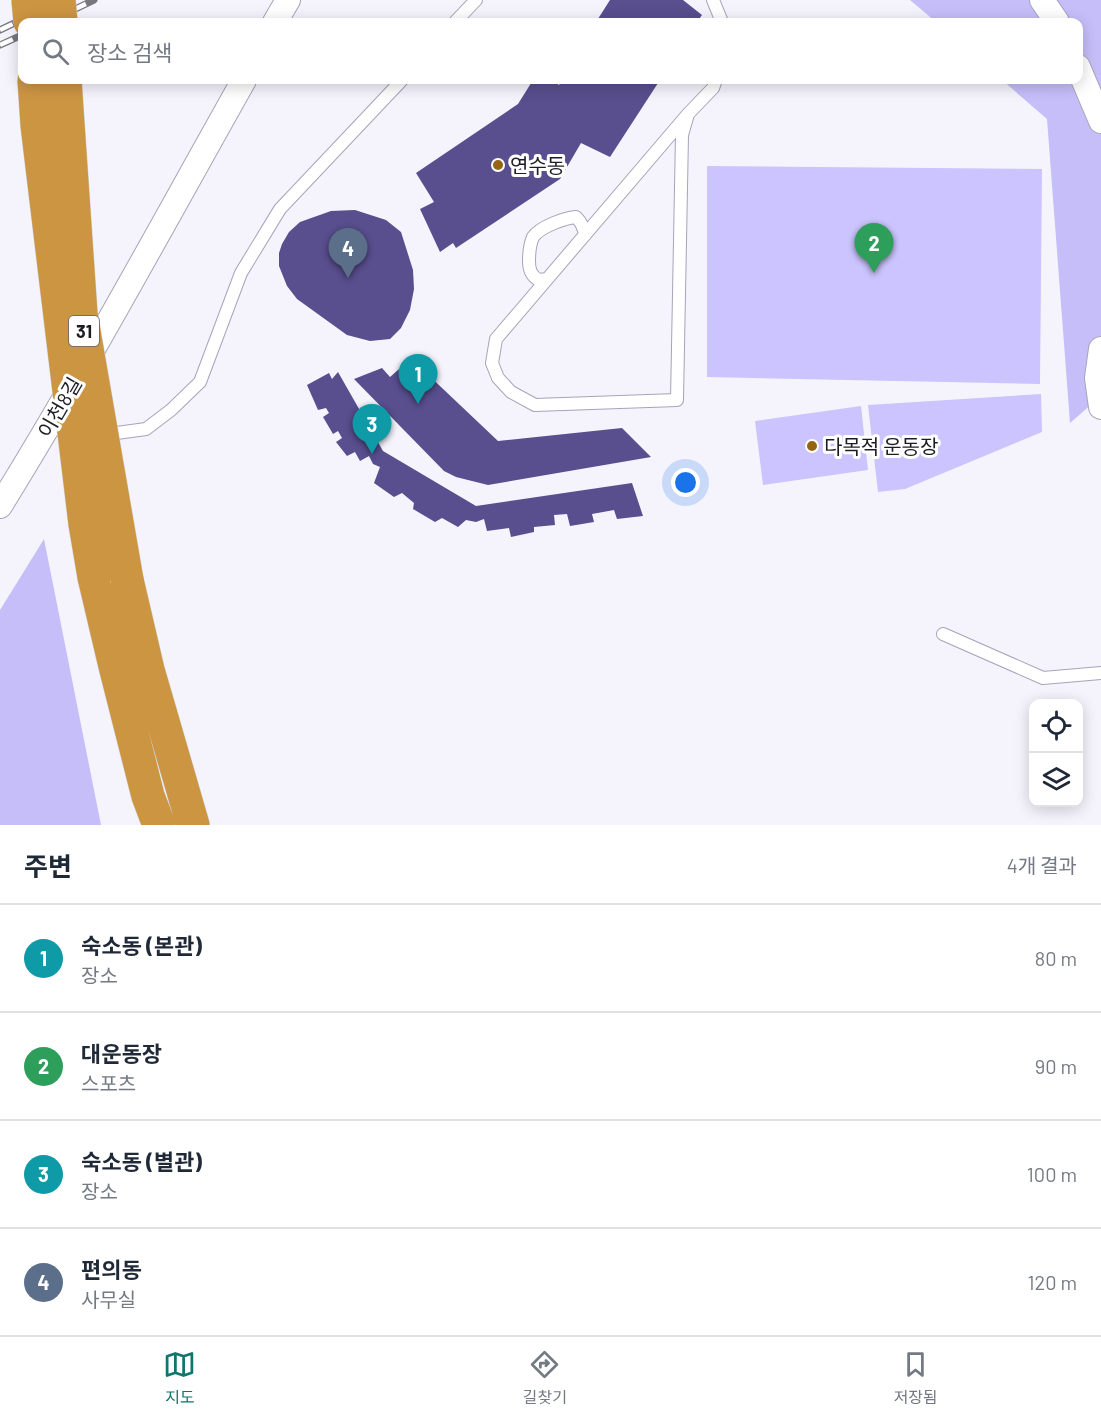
<!DOCTYPE html>
<html lang="ko">
<meta charset="utf-8">
<style>
:root{--surface:#fff;--page:#f2f2f3;--text:#1f2937;--muted:#747a83;--line:#e0e1e3;--accent:#0f766e}
body{margin:0;font-family:Barlow,"Noto Sans KR",sans-serif;background:var(--page);color:var(--text)}
.controls{position:absolute;right:18px;bottom:18px;display:grid;overflow:hidden;border-radius:12px;box-shadow:0 3px 15px #0003}
.controls button{width:54px;height:54px;display:grid;place-items:center;padding:0;border:0;border-bottom:2px solid var(--line);background:var(--surface);color:var(--text);font:30px sans-serif}
.you{position:absolute;left:686px;top:483px;width:21px;height:21px;margin:-15px;border:4px solid #fff;border-radius:50%;background:#1a73e8;box-shadow:0 0 0 9px #1a73e833}
.badge{display:grid;place-items:center;width:39px;height:39px;border-radius:50%;background:var(--accent);color:#fff;font-size:20px;font-weight:700}
.pin{position:absolute;translate:-50% -50px;filter:drop-shadow(0 2px 3px #0008)}
.pin::after{content:'';position:absolute;top:32px;width:21px;height:18px;background:inherit;clip-path:polygon(0 0,100% 0,50% 100%)}
.list{margin:0;padding:0;list-style:none}
h2{display:flex;justify-content:space-between;align-items:center;height:78px;margin:0;padding:0 24px;font-size:26px}
h2 small{font-size:20px;font-weight:400;color:var(--muted)}
.list li{display:grid;grid-template-columns:39px 1fr auto;gap:18px;align-items:center;box-sizing:border-box;height:108px;padding:0 24px;border-top:2px solid var(--line)}
.list b{display:block;font-size:22px;white-space:nowrap}
.list p{margin:0;font-size:20px;white-space:nowrap;color:var(--muted)}
.list em{font-size:20px;font-style:normal;color:var(--muted)}
.icon{flex:none;width:33px;height:33px;fill:none;stroke:currentColor;stroke-width:2;stroke-linecap:round;stroke-linejoin:round}
.map{position:relative;flex:none;width:1101px;height:825px;overflow:hidden}
.search{position:absolute;background:var(--surface);box-shadow:0 3px 15px #0003;left:18px;right:18px;top:18px;height:66px;display:flex;align-items:center;gap:15px;box-sizing:border-box;padding:0 21px;border-radius:12px;color:var(--muted);font-size:22px}
.sheet{height:510px;background:var(--surface)}
nav{display:flex;justify-content:space-around;align-items:center;box-sizing:border-box;height:84px;border-top:2px solid var(--line);background:var(--surface);font-size:16px;color:var(--muted)}
nav a{display:grid;justify-items:center;gap:3px}
nav .on{color:var(--accent)}
.map>svg:first-child{display:block}
</style>
<div class="map">
<svg width="1101" height="825" viewBox="0 0 1101 825">
<rect width="100%" height="100%" fill="#f5f4fd"/>
<path fill="#cbc4fe" d="M707,166L1042,169L1040,384L707,377Z
M1041,394L1042,432L905,489L878,492L868,405Z
M861,406L868,470L763,485L755,421Z"/>
<path fill="#c5bef9" d="M910,0H1101V396L1070,423L1047,119L1002,80H1078V22H936Z
M44,539L101,825H0V610Z"/>
<path fill="#594e8e" d="M610,0H683L702,15L697,22H596Z
M533,80H553L559,85L562,80H660L610,157L581,143L560,179L456,248L453,243L440,252L420,209L434,202L416,173L518,104Z
M355,210L386,220L401,232L413,270L414,289L410,310L401,328L390,339L370,341L347,335L297,299L287,286L279,266V253L282,244L289,232L300,222L331,211Z
M406,363L415,373L422,369L498,441L622,428L651,457L488,485L456,477L444,471L354,379L382,368L390,377Z
M338,372L383,451L476,506L632,483L643,516L617,519L614,510L592,514L594,522L570,526L567,514L554,515L555,525L534,527V532L511,537L509,528L487,531L484,519L476,522L466,520L458,527L442,518L435,522L413,509L414,503L402,493L394,497L374,483L380,467L373,464L369,456L360,461L355,452L347,456L336,442L342,438L338,431L333,434L323,417L329,413L326,408L318,410L307,385L329,373L332,379Z"/>
<g fill="none" stroke-linecap="round" stroke-linejoin="round">
<g stroke="#a6a4b8" stroke-width="14">
<path id="lane" d="M713,0L722,22
M455,22L476,0
M688,114L682,135L677,400L535,405L511,392L498,378L492,363L496,339L688,114L713,88L716,80
M547,279L539,280C531,276 529,270 529,261C529,254 530,244 533,237C540,227 564,218 576,217C581,222 584,227 585,235
M102,435L146,429L171,410L200,382L241,273L280,209L402,80
M943,634L1043,678L1101,673"/>
</g>
<g stroke="#a6a4b8" stroke-width="26">
<path id="street" d="M1042,0L1057,22
M275,22L288,0
M1078,67L1101,121
M1101,349L1097,378L1101,407
M0,506C86,367 164,222 244,80"/>
</g>
<g stroke="#d2d2d3" stroke-width="34">
<path id="highway" d="M94,577L115,666L148,796L159,825
M127,580L148,670L193,825"/>
</g>
<use href="#lane" stroke="#fff" stroke-width="12"/>
<use href="#street" stroke="#fff" stroke-width="24"/>
<use href="#highway" stroke="#cc9542" stroke-width="33"/>
<g stroke="#78777f" stroke-width="7">
<path id="rail" d="M48,22L94,0
M0,30L62,0
M0,45L22,35"/>
</g>
<use href="#rail" stroke="#fff" stroke-width="4.5" stroke-dasharray="14" stroke-linecap="butt"/>
<g stroke="#d2d2d3" stroke-width="34" stroke-linecap="butt">
<path id="highway-bridge" d="M28,0L30,22
M59,0L61,22
M34,80L37,125L85,524L94,577
M65,80L81,314L127,580"/>
</g>
<use href="#highway-bridge" stroke="#cc9542" stroke-width="33"/>
</g>
<g fill="#956515" stroke="#fff" stroke-width="2">
<circle cx="498" cy="165" r="6"/>
<circle cx="812" cy="446" r="6"/>
</g>
<g text-anchor="middle" dominant-baseline="central" stroke-width="6" stroke-linejoin="round" paint-order="stroke">
<rect fill="#fff" stroke="#606065" stroke-width="1.5" x="69" y="316" width="30" height="30" rx="4.5"/>
<g font-size="18" font-weight="bold" fill="#1c1c23">
<text x="84" y="331">31</text>
</g>
<g font-size="20" fill="#1c1c23" stroke="#fff" text-anchor="start">
<text x="510" y="165">연수동</text>
<text x="824" y="446">다목적 운동장</text>
</g>
<g font-size="20" fill="#1c1c23" stroke="#fff">
<text transform="translate(59 407) rotate(-60)">이천8길</text>
</g>
</g>
</svg>
<div class="controls">
<button><svg class="icon" aria-label="locate" viewBox="0 0 24 24"><circle cx="12" cy="12" r="6"/><path d="M12 2v4M12 18v4M2 12h4M18 12h4"/></svg></button>
<button><svg class="icon" aria-label="layers" viewBox="0 0 24 24"><path d="M12 4l9 5-9 5-9-5zM3 14l9 5 9-5"/></svg></button>
</div>
<div class="you"></div>
<div class="pin badge" style="left:418px;top:404px;background:#0f9aa8">1</div>
<div class="pin badge" style="left:874px;top:273px;background:#2e9e5b">2</div>
<div class="pin badge" style="left:372px;top:454px;background:#0f9aa8">3</div>
<div class="pin badge" style="left:348px;top:278px;background:#5c6f8a">4</div>
<div class="search"><svg class="icon" aria-label="search" viewBox="0 0 24 24"><circle cx="10" cy="10" r="6"/><path d="M15 15l6 6"/></svg>장소 검색</div>
</div>
<section class="sheet">
<h2>주변<small>4개 결과</small></h2>
<ul class="list">
<li><span class="badge" style="background:#0f9aa8">1</span><div><b>숙소동 (본관)</b><p>장소</p></div><em>80 m</em></li>
<li><span class="badge" style="background:#2e9e5b">2</span><div><b>대운동장</b><p>스포츠</p></div><em>90 m</em></li>
<li><span class="badge" style="background:#0f9aa8">3</span><div><b>숙소동 (별관)</b><p>장소</p></div><em>100 m</em></li>
<li><span class="badge" style="background:#5c6f8a">4</span><div><b>편의동</b><p>사무실</p></div><em>120 m</em></li>
</ul>
</section>
<nav>
<a class="on"><svg class="icon" aria-label="map" viewBox="0 0 24 24"><path d="M3 6l6-2 6 2 6-2v14l-6 2-6-2-6 2zM9 4v14M15 6v14"/></svg>지도</a>
<a><svg class="icon" aria-label="directions" viewBox="0 0 24 24"><path d="M12 3l9 9-9 9-9-9zM9 14v-3h6M13 9l2 2-2 2"/></svg>길찾기</a>
<a><svg class="icon" aria-label="saved" viewBox="0 0 24 24"><path d="M7 4h10v16l-5-4-5 4z"/></svg>저장됨</a>
</nav>
